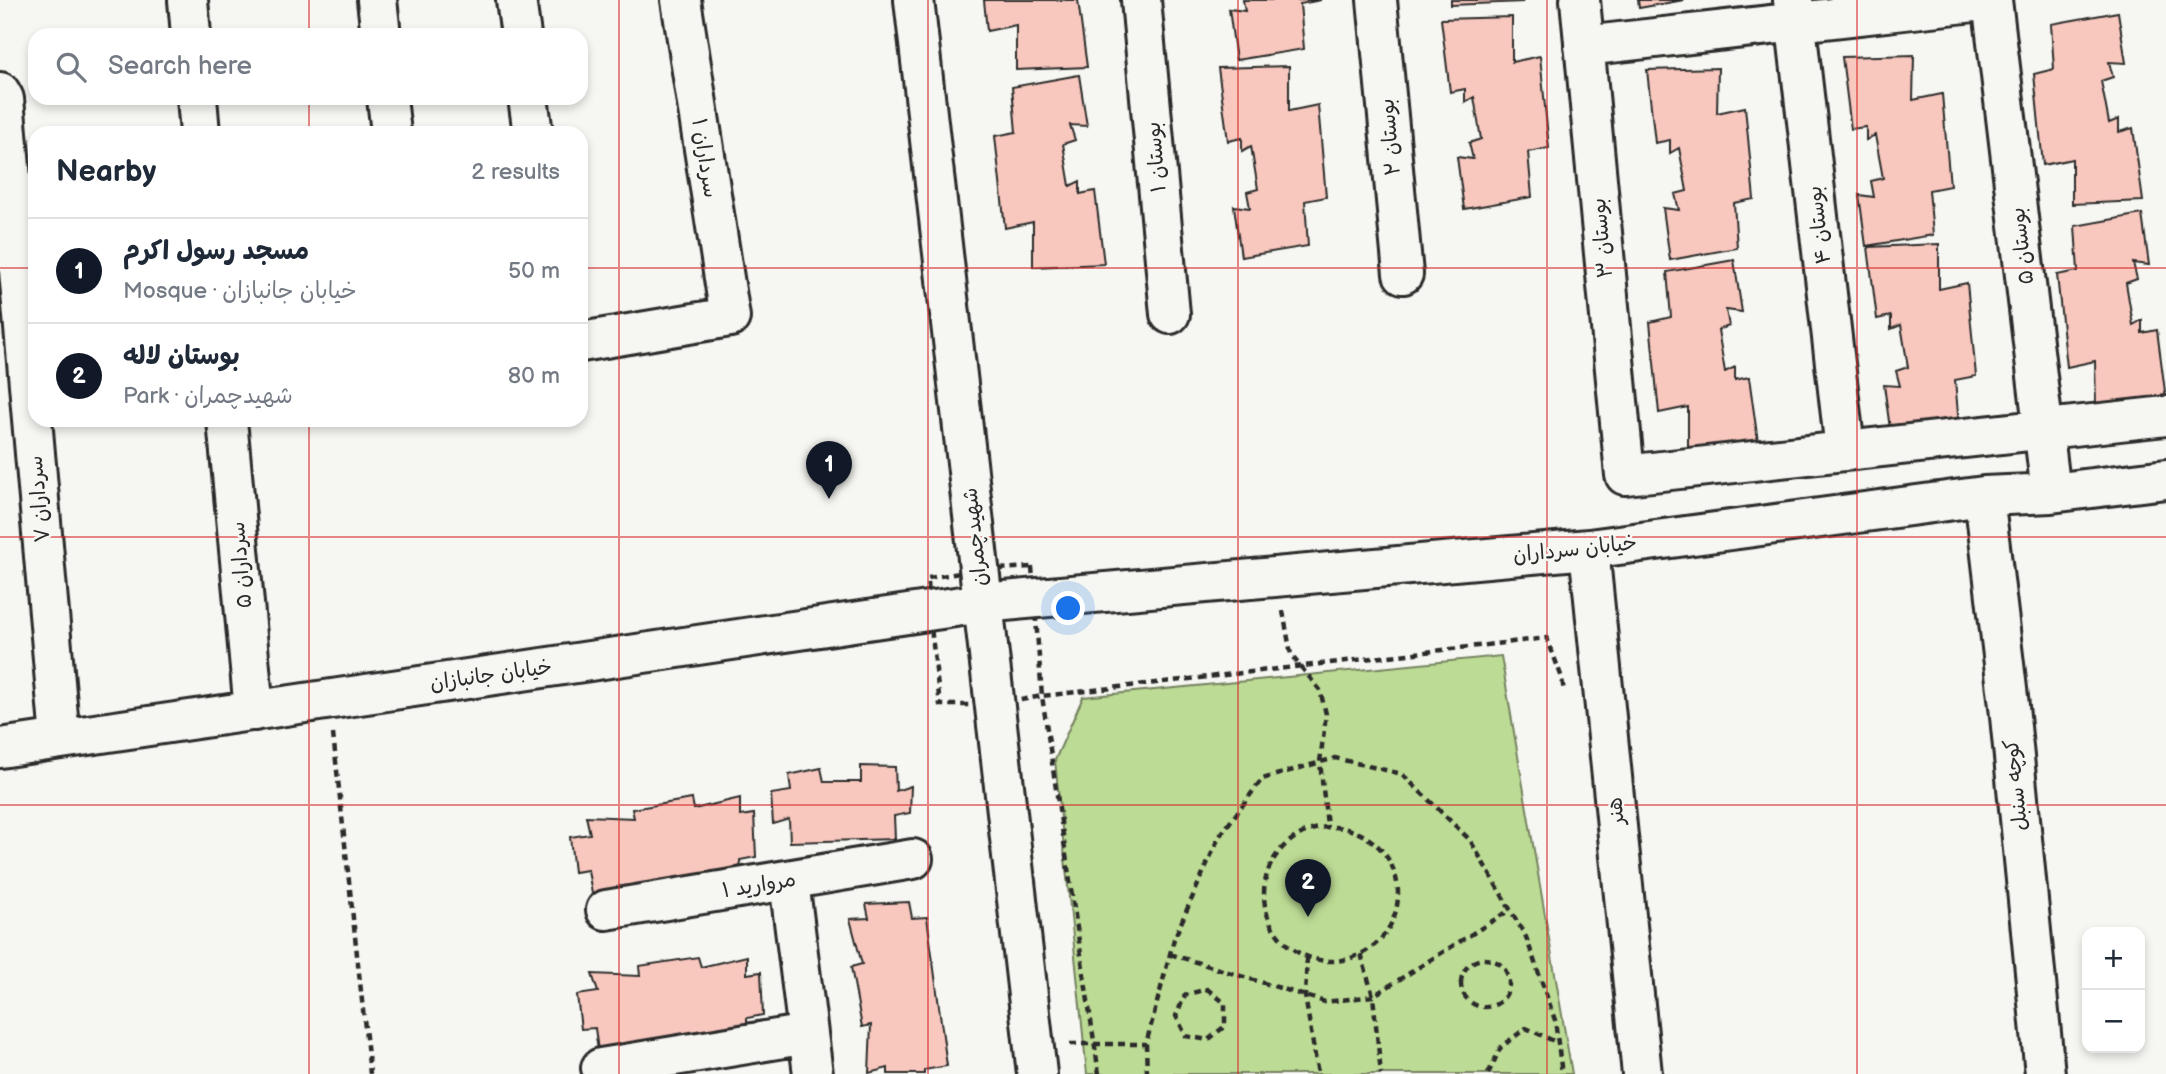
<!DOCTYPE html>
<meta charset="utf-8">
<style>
:root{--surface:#fff;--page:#f6f6f7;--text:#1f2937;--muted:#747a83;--line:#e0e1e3;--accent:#111827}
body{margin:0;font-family:"Balsamiq Sans","Playpen Sans Arabic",sans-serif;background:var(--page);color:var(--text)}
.controls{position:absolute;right:21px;bottom:21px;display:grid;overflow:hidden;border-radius:14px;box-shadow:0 4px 10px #0003}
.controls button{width:63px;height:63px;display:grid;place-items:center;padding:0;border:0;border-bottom:2px solid var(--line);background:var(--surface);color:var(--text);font:35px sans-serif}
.you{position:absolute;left:1069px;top:609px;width:24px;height:24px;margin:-18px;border:5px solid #fff;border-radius:50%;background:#1a73e8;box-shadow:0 0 0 10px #1a73e833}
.badge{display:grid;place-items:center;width:46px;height:46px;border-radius:50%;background:var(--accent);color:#fff;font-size:23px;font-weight:700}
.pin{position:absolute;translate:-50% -58px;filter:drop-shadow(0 2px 4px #0008)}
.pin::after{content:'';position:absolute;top:37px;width:24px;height:21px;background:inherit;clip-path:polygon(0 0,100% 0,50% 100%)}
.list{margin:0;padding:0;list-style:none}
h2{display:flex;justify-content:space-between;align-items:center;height:91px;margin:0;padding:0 28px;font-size:30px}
h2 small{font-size:23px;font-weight:400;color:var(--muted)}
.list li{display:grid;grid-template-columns:46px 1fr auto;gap:21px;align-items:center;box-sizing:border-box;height:105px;padding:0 28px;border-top:2px solid var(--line)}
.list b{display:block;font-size:26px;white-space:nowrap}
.list p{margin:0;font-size:23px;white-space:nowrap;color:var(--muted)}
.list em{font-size:23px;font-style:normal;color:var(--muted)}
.icon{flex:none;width:38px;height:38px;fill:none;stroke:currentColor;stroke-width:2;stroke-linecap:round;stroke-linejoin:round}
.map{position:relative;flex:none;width:2166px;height:1074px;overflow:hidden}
.search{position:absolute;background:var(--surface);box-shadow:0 4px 10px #0003;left:28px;top:28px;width:560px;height:77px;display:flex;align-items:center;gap:18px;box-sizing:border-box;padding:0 24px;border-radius:21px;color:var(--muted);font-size:26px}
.panel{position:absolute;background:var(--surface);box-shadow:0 4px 10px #0003;left:28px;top:126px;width:560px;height:301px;border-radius:21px}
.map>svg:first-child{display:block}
</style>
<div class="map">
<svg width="2166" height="1074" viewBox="0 0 2166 1074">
<rect width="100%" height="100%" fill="#f6f6f2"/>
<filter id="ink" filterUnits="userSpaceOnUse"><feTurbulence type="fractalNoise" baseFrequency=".0143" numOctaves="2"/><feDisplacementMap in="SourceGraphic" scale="14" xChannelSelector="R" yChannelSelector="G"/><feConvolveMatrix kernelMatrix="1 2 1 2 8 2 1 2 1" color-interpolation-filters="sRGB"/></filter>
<g filter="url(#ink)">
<path fill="#bcdb94" stroke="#748360" stroke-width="2" d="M1501,656L1572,1074H1087L1055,760L1083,697Z"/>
<path fill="#f8c8be" stroke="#2b2b2b" stroke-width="2" d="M984,0H1078L1087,67L1016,70V25L987,31Z
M1243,0H1321L1300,4L1304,49L1236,60L1229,9L1245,11Z
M1451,0H1521L1522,2L1451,5Z
M1638,0H1684L1639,8Z
M2118,12L2126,63L2109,62L2113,77L2101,81L2109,123L2119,119V132L2133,128L2143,201L2072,204V159L2043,165L2034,74L2054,69L2051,24Z
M1512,17V62L1540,56L1549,148L1528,152L1532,197L1464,209L1457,157L1473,159L1469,143L1481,139L1474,97L1465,102V89L1450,92L1441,19Z
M1914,55L1913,100L1942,94L1950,186L1929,190L1933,235L1866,246L1859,195L1874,197L1871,181L1883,178L1875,135L1866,140V127L1851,129L1842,57Z
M1289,66V111L1318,105L1326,197L1305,201L1308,246L1241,257L1234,206L1250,208L1247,192L1258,189L1251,146L1242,151V138L1228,141L1218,68Z
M1718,68L1717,113L1745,107L1754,199L1734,203L1737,248L1670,260L1663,208L1679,210L1675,194L1687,191L1679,148L1670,153V140L1655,143L1647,70Z
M1079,75L1087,126L1070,125L1075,140L1063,144L1070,186L1080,181V194L1095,191L1104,264L1033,267V222L1005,228L995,136L1016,132L1012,87Z
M2142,214L2149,265L2133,263L2137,279L2126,283L2133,325L2142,320V333L2157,330L2166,399L2096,406L2095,361L2067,367L2057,275L2078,271L2075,226Z
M1939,244V289L1967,283L1976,376L1955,380L1959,425L1891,436L1884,385L1900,386L1896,371L1908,367L1901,325L1891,329V316L1877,319L1868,247Z
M1734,260L1742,312L1726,310L1729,326L1718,330L1725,372L1735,367V380L1749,377L1759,449L1688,452V407L1659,413L1650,322L1671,317L1667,272Z
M861,766L895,767L896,791L911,786L910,813L894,816L895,839L790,842L789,819L773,824L771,794L791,791L789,775L821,768L824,782H861Z
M740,798V816L754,814L756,857L740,860L741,874L592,894L588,870L574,872L570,837L590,834L586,816L634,818L632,809L692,799L694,809Z
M909,902L912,918L927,917L947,1066L924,1070V1074H888V1068L869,1073L871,1025L862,1027L851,967L862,964L850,919L869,918L866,904Z
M747,956V974L761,972L763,1015L747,1018V1032L598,1051L595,1028L581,1029L577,995L598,992L592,974L640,976L639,966L698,957L701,967Z"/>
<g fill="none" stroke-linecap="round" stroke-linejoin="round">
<g stroke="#2b2b2b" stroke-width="44">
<path id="minor" d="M188,0L191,35
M377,0L381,35
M516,0L521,35
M914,0L1037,1074
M1141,0L1170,314
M1377,0L1403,274
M1580,0L1625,475L2166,416
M1793,0L1845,450
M1992,0L2051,493
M1584,46L1992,0
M0,92L4,99L60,739
M197,98L200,133
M387,98L391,133
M528,98L533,133
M581,342L730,317L681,0
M227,420L254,711
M1984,496L2009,706L2045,1074
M1589,549L1642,1074
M0,748L982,603L1589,549L1984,496L2051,493L2166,479
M789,881L813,1074
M606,910L913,859
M601,1068L808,1034"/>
</g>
<path stroke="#2b2b2b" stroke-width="4.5" stroke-dasharray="7 5" stroke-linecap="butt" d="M1032,567L1042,696L994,705H940L929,610L928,578L979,570Z
M1283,611L1291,655L1320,690L1326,714L1320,762L1327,825
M333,734L370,1074
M1264 894a67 67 0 1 1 134 0a67 67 0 1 1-134 0Z
M1170,954L1325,1002L1373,996L1510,910
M1361,954L1373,996L1381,1074
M1307,957L1305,996L1318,1074
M1461 983a24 24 0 1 1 48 0a24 24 0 1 1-48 0Z
M1207,989L1225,1003V1026L1208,1040L1186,1036L1176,1016L1185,995Z
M1070,1044H1146
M1099,1074L1042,696L1547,638L1562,678L1564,692
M1147,1074L1146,1044L1174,939L1219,837L1262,779L1335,758L1402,774L1470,840L1526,937L1555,1020L1562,1074
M1488,1074L1501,1047L1526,1028L1558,1043"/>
<use href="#minor" stroke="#f6f6f2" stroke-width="38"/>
</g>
</g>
<path fill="none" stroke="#d62828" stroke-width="2" stroke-opacity="0.55" d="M309,0V35M619,0V1074M928,0V1074M1238,0V1074M1547,0V1074M1857,0V1074M309,98V133M0,268H35M581,268H2166M309,420V1074M0,537H2166M0,805H2166"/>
<g text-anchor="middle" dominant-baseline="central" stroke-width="5" stroke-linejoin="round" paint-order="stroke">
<g font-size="21" fill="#2b2b2b" stroke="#f6f6f2">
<text transform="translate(1390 137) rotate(-95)">بوستان ۲</text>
<text transform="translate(1156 157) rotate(-95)">بوستان ۱</text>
<text transform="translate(705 158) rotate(81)">سرداران ۱</text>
<text transform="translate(1819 225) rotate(-97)">بوستان ۴</text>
<text transform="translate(1602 238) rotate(-95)">بوستان ۳</text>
<text transform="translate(2022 246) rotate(-97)">بوستان ۵</text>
<text transform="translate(39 499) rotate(-95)">سرداران ۷</text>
<text transform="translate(975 537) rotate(-96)">شهیدچمران</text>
<text transform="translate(1575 549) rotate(-6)">خیابان سرداران</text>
<text transform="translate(241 565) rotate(-95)">سرداران ۵</text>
<text transform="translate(491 675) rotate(-8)">خیابان جانبازان</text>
<text transform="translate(2016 785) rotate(-96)">کوچه سنبل</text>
<text transform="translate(1616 811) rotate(-96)">هنر</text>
<text transform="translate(759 885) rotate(-9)">مروارید ۱</text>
</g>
</g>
</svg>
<div class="controls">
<button>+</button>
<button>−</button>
</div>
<div class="you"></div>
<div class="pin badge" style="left:829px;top:499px">1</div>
<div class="pin badge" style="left:1308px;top:917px">2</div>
<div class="search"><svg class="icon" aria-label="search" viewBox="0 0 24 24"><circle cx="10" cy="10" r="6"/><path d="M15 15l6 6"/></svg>Search here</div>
<section class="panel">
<h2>Nearby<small>2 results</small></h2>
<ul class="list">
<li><span class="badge">1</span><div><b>مسجد رسول اکرم</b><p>Mosque · خیابان جانبازان</p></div><em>50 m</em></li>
<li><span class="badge">2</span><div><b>بوستان لاله</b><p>Park · شهیدچمران</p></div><em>80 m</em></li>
</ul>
</section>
</div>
